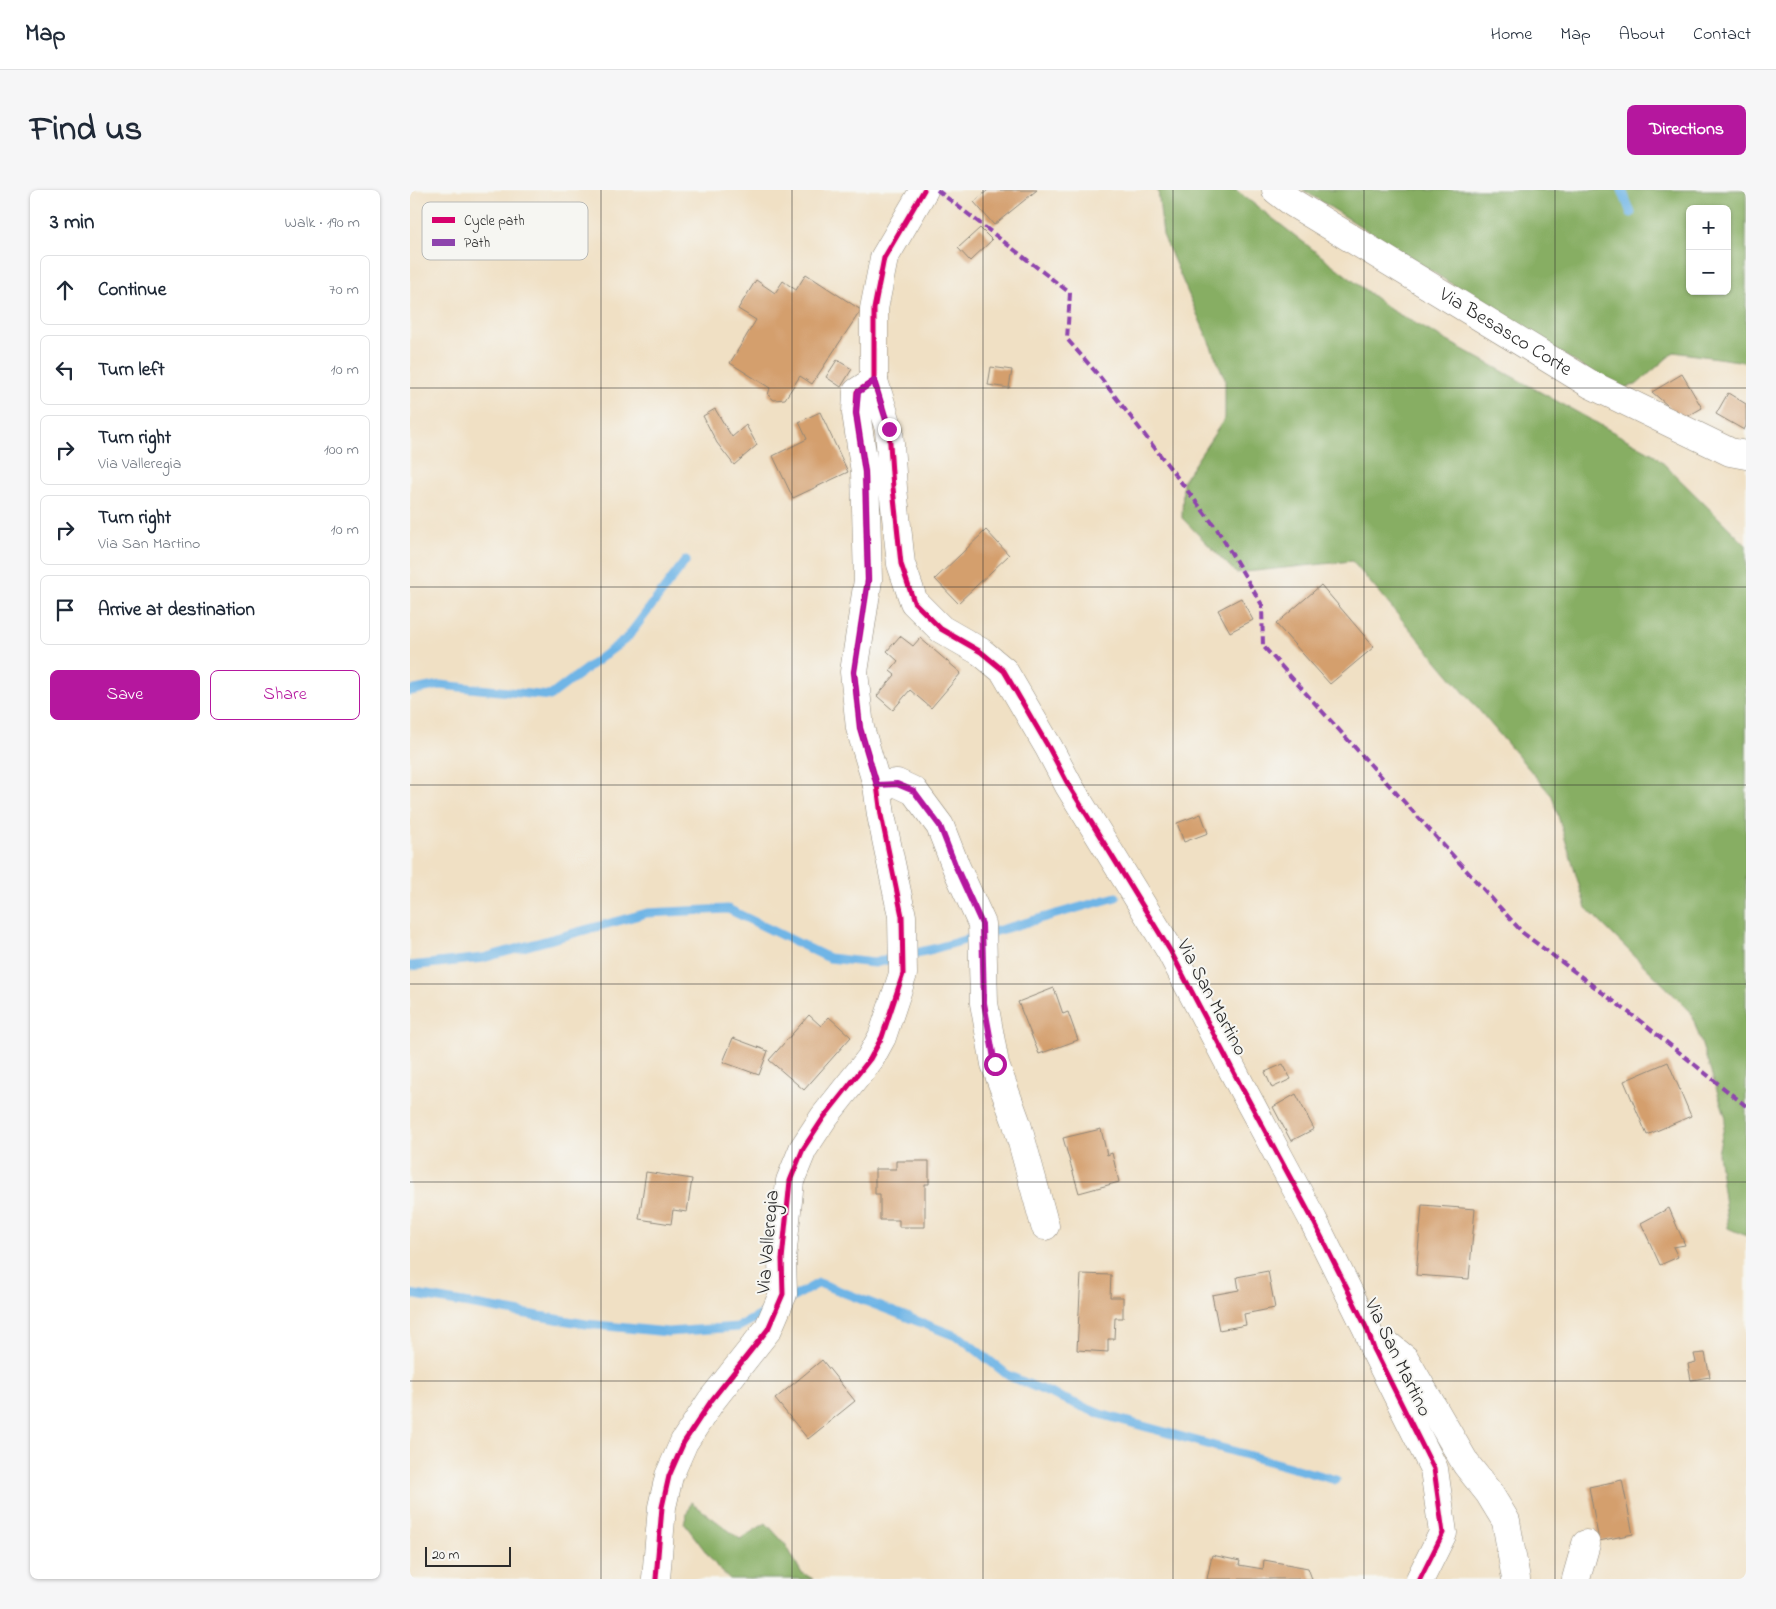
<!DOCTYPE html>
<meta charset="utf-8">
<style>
:root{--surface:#fff;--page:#f6f6f7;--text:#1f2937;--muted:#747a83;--line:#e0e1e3;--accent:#b5179e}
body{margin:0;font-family:"Indie Flower",sans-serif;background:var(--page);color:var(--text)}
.controls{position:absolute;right:15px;top:15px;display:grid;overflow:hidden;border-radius:8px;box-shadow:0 1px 4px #0004}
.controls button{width:45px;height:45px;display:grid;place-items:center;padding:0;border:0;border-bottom:1px solid var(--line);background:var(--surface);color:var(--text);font:25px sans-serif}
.scale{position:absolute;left:15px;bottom:12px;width:86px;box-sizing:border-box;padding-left:5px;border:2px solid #2b2b2b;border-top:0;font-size:14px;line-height:18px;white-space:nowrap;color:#2b2b2b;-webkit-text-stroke:4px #f6f6f2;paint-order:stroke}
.stop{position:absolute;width:15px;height:15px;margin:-11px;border:4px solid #b5179e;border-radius:50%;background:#fff}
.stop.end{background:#b5179e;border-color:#fff;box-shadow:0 1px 5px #0008}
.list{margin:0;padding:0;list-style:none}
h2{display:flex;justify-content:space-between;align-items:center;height:65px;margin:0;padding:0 20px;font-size:21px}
h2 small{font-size:16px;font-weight:400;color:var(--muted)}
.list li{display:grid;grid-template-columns:32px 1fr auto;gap:15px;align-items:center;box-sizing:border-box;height:70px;margin:0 10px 10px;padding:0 10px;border:1px solid var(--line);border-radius:8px}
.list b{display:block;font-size:19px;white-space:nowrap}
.list p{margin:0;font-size:16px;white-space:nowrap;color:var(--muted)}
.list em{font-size:16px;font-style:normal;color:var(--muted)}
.actions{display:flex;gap:10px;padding:15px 20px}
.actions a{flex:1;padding:11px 0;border:1px solid var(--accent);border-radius:8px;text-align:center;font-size:18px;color:var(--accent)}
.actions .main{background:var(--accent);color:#fff}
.icon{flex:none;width:28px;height:28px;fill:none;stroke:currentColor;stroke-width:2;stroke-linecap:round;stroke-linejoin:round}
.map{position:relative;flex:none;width:1336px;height:1389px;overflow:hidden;border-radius:8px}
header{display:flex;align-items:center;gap:30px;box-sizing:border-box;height:70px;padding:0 25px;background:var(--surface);border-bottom:1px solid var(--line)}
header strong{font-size:24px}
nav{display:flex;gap:28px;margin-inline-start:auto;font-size:18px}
.intro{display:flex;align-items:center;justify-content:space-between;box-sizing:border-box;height:120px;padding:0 30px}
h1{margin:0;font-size:35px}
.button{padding:12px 22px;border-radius:8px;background:var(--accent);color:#fff;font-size:18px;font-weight:700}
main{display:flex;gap:30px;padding:0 30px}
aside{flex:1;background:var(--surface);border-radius:8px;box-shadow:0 1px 4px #0004}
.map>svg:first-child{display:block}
</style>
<header>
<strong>Map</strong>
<nav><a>Home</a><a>Map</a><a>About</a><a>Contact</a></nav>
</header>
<div class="intro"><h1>Find us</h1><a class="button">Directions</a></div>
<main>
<aside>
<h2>3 min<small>Walk · 190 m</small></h2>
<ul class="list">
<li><svg class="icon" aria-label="ahead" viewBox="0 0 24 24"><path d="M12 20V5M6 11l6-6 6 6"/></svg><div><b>Continue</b></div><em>70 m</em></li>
<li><svg class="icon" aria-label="left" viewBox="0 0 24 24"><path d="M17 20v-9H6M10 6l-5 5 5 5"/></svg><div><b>Turn left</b></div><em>10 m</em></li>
<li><svg class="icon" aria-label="right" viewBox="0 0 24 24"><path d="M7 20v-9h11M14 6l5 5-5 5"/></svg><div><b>Turn right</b><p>Via Valleregia</p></div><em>100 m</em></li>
<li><svg class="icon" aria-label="right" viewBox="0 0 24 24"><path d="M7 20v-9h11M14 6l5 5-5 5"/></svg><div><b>Turn right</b><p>Via San Martino</p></div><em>10 m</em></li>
<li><svg class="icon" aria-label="arrive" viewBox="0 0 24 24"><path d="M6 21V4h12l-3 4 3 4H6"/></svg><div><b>Arrive at destination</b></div></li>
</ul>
<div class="actions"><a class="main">Save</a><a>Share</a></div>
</aside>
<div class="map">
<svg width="1336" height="1389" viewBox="0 0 1336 1389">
<rect width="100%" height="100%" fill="#f6f6f2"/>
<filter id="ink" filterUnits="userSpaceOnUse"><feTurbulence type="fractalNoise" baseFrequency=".02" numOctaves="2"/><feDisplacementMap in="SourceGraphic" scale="10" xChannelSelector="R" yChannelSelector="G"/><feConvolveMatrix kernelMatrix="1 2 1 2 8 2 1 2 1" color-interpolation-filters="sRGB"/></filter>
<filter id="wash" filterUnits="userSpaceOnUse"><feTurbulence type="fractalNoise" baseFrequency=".0096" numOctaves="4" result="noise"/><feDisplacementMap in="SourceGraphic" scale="20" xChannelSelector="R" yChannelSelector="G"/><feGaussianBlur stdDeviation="1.12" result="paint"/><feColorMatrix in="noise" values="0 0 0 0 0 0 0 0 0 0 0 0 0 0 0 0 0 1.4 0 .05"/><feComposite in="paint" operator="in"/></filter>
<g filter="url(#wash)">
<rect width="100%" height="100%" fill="#f0e0c4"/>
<path fill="#87ae64" stroke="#596c48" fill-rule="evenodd" d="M748,0H826L981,120L1245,265L1336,355V1046L1318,1038L1308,963L1316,928L1281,822L1176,718L1142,606L942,371L826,383L772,328L773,291L815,228V189L753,45Z
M893,0H1336V172L1264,162L1226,195L1208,199ZM1280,19H1317V101H1280Z
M281,1312L330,1349L356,1333L376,1355L391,1382L403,1389H320L308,1378L274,1333Z"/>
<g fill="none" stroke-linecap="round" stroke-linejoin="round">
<path stroke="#6fb5e6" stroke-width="9" d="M1212,0L1221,23
M0,501L30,495L140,506L217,448L276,370
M0,776L73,768L237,723L318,719L419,768L464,773L523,759L706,707
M0,1104L176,1134L258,1142L328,1137L358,1121
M376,1111L409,1093L551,1148L599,1186L690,1224L926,1290"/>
</g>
<g id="blocks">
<path fill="#d49f6d" d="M578,0H627L584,35L564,12Z
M570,38L582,50L560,71L548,58Z
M396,84L451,120L402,194L390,186L375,209L364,210L358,205L360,198L320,173L346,130L328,119L346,90L365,103L373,91L386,100Z
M427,170L442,179L431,197L416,187Z
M581,177L602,180L599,198L578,195Z
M1272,184L1292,218L1273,229L1242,202Z
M1318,203L1336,214V236L1334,240L1306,224Z
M305,219L322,247L336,235L347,255L324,275L307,253L293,226Z
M410,222L438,282L383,308L363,266L397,249L389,232Z
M576,340L599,365L548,413L525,389Z
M911,395L964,457L920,494L866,434Z
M831,408L843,430L820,442L808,420Z
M490,446L503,456L510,448L551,483L521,518L500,500L483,520L467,506L485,485L480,481L488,471L477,461Z
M791,624L798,643L774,652L767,633Z
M644,798L653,824L658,822L668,850L629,864L608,812Z
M399,825L411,836L419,827L441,847L394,900L359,870Z
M323,848L358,861L349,885L313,872Z
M1258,872L1281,926L1237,945L1214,891Z
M873,874L881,889L862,898L855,882Z
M886,904L904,939L881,951L863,917Z
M691,939L697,965L702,963L709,992L669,1003L653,948Z
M486,971H519V994H515V1037H489V1030H470V1004H465V979H486Z
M236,982L282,989L277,1022L263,1020L261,1034L229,1029Z
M1012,1015L1065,1019L1059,1089L1006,1085Z
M1259,1018L1275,1055L1263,1057L1268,1067L1250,1075L1231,1033Z
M858,1081L865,1118L834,1124L836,1135L809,1140L802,1105L829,1100L827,1087Z
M671,1084L701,1085L700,1107H713V1128H705L704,1149H698V1162L667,1160Z
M1295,1163L1300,1187L1281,1190L1278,1174L1286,1172L1284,1164Z
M412,1170L445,1211L398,1249L365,1209Z
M1212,1290L1223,1344L1189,1351L1179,1297Z
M802,1365L830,1371L829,1375L853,1379L854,1370L898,1378L902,1389H797Z"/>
</g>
</g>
<g filter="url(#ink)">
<use href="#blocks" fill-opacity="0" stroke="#8e8678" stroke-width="1"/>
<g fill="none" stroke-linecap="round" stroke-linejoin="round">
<g stroke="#8e8678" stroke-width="29">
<g id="minor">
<path id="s1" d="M866,0L883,13L1182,195L1320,262L1336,265"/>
<path d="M464,191V119L474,68L514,0"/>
<path d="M467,595L487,593L504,601L530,636L546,677L572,734L574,813L585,874L607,934L635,1036"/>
<path d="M964,1159L979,1156L995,1169L1056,1274L1079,1303L1096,1331L1106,1389"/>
<path d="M1166,1389L1176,1354"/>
</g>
</g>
<g stroke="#8e8678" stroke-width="29">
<path id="tertiary" d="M246,1389L252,1317L259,1286L274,1252L301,1211L358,1139L373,1104L372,1069L380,991L393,959L414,927L460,869L472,847L493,784L492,726L471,625L467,595L450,538L444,482L458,390L455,282L446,223L447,202L464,191L479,239L483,298L491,374L504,412L531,439L571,462L594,481L639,558L659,596L761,762L832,898L903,1030L957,1139L964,1159L1024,1279L1033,1343L1010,1389"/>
</g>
<use href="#minor" stroke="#fff" stroke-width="28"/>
<use href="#tertiary" stroke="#fff" stroke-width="28"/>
<path stroke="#8e44ad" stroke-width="4" stroke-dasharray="8 4" stroke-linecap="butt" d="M527,0L660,103L657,149L690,187L807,339L852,415L853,456L1113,743L1234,834L1336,916"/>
<g stroke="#f6f6f2" stroke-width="8">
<path id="cycleway" d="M514,0L474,68L464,119V191L479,239L483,298L491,374L504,412L531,439L571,462L594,481L639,558L659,596L761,762L832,898L903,1030L957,1139L964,1159L1024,1279L1033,1343L1010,1389
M246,1389L252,1317L259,1286L274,1252L301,1211L358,1139L373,1104L372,1069L380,991L393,959L414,927L460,869L472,847L493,784L492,726L471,625L467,595L450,538L444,482L458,390L455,282L446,223L447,202L464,191"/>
</g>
<use href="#cycleway" stroke="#d6006c" stroke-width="5"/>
</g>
</g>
<g fill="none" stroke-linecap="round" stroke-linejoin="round" filter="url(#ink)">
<path stroke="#b5179e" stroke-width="6" d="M479,239L464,191L448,202L446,223L455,282L458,390L444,482L450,538L467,595L487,594L504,601L530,636L546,677L572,734L574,813L585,874"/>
</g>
<path fill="none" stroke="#2b2b2b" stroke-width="1" stroke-opacity="0.55" d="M191,0V1389M382,0V1389M573,0V1389M763,0V1389M954,0V1389M1145,0V1389M0,198H1336M0,397H1336M0,595H1336M0,794H1336M0,992H1336M0,1191H1336"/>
<g text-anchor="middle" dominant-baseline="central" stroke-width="4" stroke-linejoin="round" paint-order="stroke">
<g font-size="20" fill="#2b2b2b" stroke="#f6f6f2">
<text stroke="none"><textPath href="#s1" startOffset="270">Via Besasco Corte</textPath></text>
<text transform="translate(801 808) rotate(62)">Via San Martino</text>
<text transform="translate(359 1052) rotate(-85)">Via Valleregia</text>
<text transform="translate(987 1168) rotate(64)">Via San Martino</text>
</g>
</g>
<rect x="12" y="12" width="166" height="58" rx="8" fill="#f6f6f2" stroke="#b9b9b6" stroke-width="1"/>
<rect x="22" y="27" width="23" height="6" fill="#d6006c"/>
<rect x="22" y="49" width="23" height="7" fill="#8e44ad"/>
<g font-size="14" fill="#2b2b2b">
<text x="54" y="35">Cycle path</text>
<text x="54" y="57">Path</text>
</g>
</svg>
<div class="controls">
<button>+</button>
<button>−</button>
</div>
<div class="scale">20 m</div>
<div class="stop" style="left:585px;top:874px"></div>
<div class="stop end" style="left:479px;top:239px"></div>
</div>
</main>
